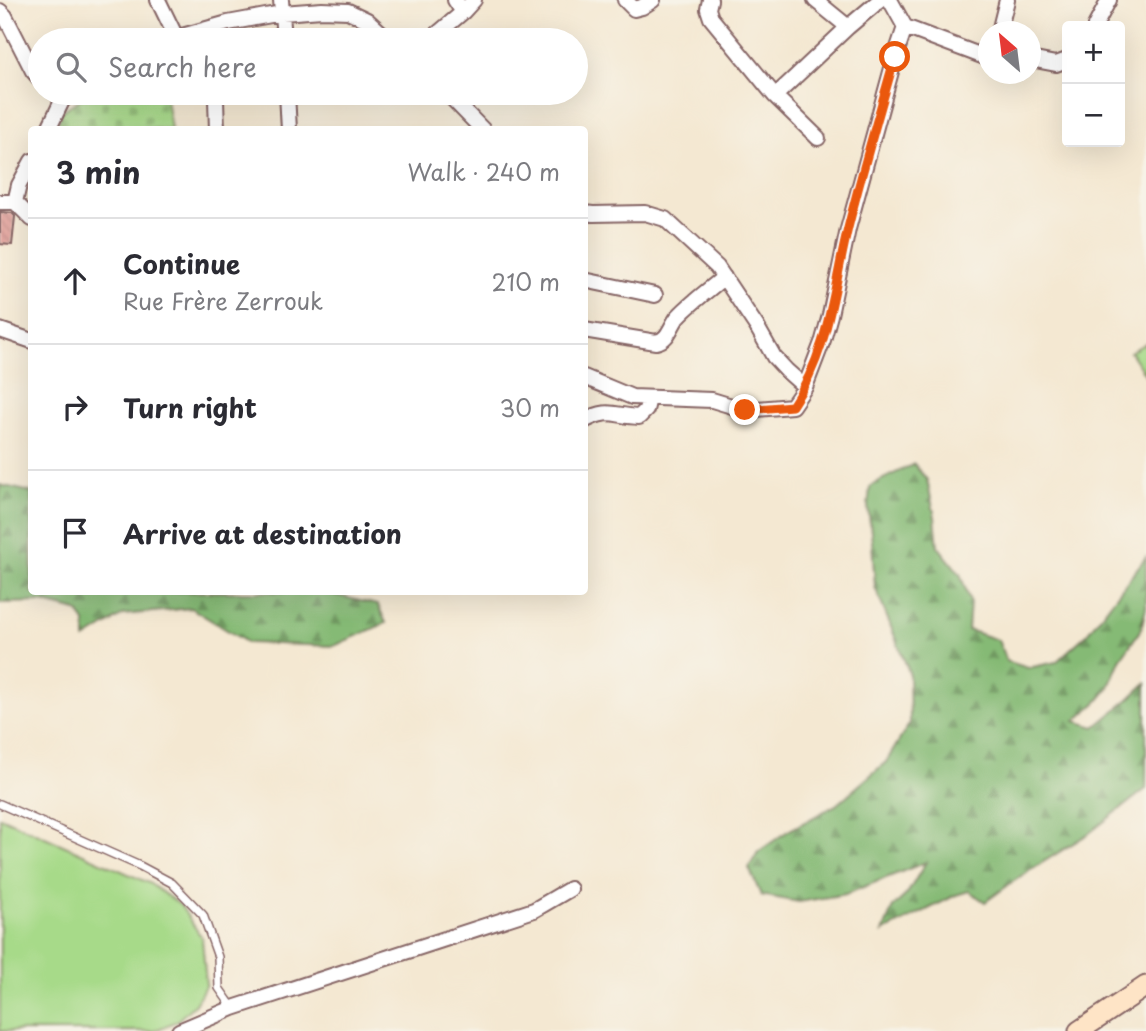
<!DOCTYPE html>
<meta charset="utf-8">
<style>
:root{--surface:#fff;--page:#f7f7f7;--text:#2b2b33;--muted:#7c7c81;--line:#e1e1e2}
body{margin:0;font-family:"Playpen Sans",sans-serif;background:var(--page);color:var(--text)}
.controls{position:absolute;right:21px;top:21px;display:grid;overflow:hidden;border-radius:7px;box-shadow:0 7px 28px #0002}
.controls button{width:63px;height:63px;display:grid;place-items:center;padding:0;border:0;border-bottom:2px solid var(--line);background:var(--surface);color:var(--text);font:35px sans-serif}
.compass{position:absolute;left:978px;top:21px;width:63px;height:63px;border-radius:50%;background:var(--surface);box-shadow:0 7px 28px #0002;rotate:332deg}
.stop{position:absolute;width:21px;height:21px;margin:-16px;border:5px solid #ea580c;border-radius:50%;background:#fff}
.stop.end{background:#ea580c;border-color:#fff;box-shadow:0 2px 7px #0008}
.list{margin:0;padding:0;list-style:none}
h2{display:flex;justify-content:space-between;align-items:center;height:91px;margin:0;padding:0 28px;font-size:30px}
h2 small{font-size:23px;font-weight:400;color:var(--muted)}
.list li{display:grid;grid-template-columns:46px 1fr auto;gap:21px;align-items:center;box-sizing:border-box;height:126px;padding:0 28px;border-top:2px solid var(--line)}
.list b{display:block;font-size:26px;white-space:nowrap}
.list p{margin:0;font-size:23px;white-space:nowrap;color:var(--muted)}
.list em{font-size:23px;font-style:normal;color:var(--muted)}
.icon{flex:none;width:38px;height:38px;fill:none;stroke:currentColor;stroke-width:2;stroke-linecap:round;stroke-linejoin:round}
.map{position:relative;flex:none;width:1146px;height:1031px;overflow:hidden}
.search{position:absolute;background:var(--surface);box-shadow:0 7px 28px #0002;left:28px;top:28px;width:560px;height:77px;display:flex;align-items:center;gap:18px;box-sizing:border-box;padding:0 24px;border-radius:38px;color:var(--muted);font-size:26px}
.panel{position:absolute;background:var(--surface);box-shadow:0 7px 28px #0002;left:28px;top:126px;width:560px;height:469px;border-radius:7px}
.map>svg:first-child{display:block}
</style>
<div class="map">
<svg width="1146" height="1031" viewBox="0 0 1146 1031">
<defs>
<pattern id="forest-firs" width="22" height="20" patternUnits="userSpaceOnUse" patternTransform="scale(1.75)"><rect width="22" height="20" fill="#85ba75"/><path d="M5 1l3.5 6h-7zM16 11l3.5 6h-7z" fill="#6f9760"/></pattern>
<pattern id="cemetery-stones" width="16" height="16" patternUnits="userSpaceOnUse" patternTransform="scale(1.75)"><rect width="16" height="16" fill="#a7da89"/><path d="M2 7V4a2 2 0 0 1 4 0v3zM10 15v-3a2 2 0 0 1 4 0v3z" fill="#91bb76"/></pattern>
<pattern id="park-crowns" width="20" height="18" patternUnits="userSpaceOnUse" patternTransform="scale(1.75)"><rect width="20" height="18" fill="#a7da89"/><path d="M2 6a3 3 0 1 1 6 0M12 15a3 3 0 1 1 6 0" fill="none" stroke="#91bb76"/></pattern>
<pattern id="building-back-hatch" width="6" height="6" patternUnits="userSpaceOnUse" patternTransform="scale(1.75)"><rect width="6" height="6" fill="#db8f8a"/><path d="M-1 5l2 2M0 0l6 6M5-1l2 2" fill="none" stroke="#b47471"/></pattern>
</defs>
<rect width="100%" height="100%" fill="#f7f3e8"/>
<filter id="ink" filterUnits="userSpaceOnUse"><feTurbulence type="fractalNoise" baseFrequency=".0143" numOctaves="2"/><feDisplacementMap in="SourceGraphic" scale="14" xChannelSelector="R" yChannelSelector="G"/><feConvolveMatrix kernelMatrix="1 2 1 2 8 2 1 2 1" color-interpolation-filters="sRGB"/></filter>
<filter id="wash" filterUnits="userSpaceOnUse"><feTurbulence type="fractalNoise" baseFrequency=".00686" numOctaves="4" result="noise"/><feDisplacementMap in="SourceGraphic" scale="28" xChannelSelector="R" yChannelSelector="G"/><feGaussianBlur stdDeviation="1.57" result="paint"/><feColorMatrix in="noise" values="0 0 0 0 0 0 0 0 0 0 0 0 0 0 0 0 0 1.4 0 .05"/><feComposite in="paint" operator="in"/></filter>
<g filter="url(#wash)">
<rect width="100%" height="100%" fill="#f4e8d2"/>
<path fill="url(#forest-firs)" stroke="#686c50" stroke-width="2" d="M914,464L927,480L935,517L938,546L960,574L970,601L968,630L998,640L1006,661L1028,668L1056,662L1087,634L1146,557V607L1141,629L1120,660L1108,689L1097,702L1075,721L1095,727L1129,699L1146,683V789L1088,834L1021,876L985,902L969,891L956,895L883,932L893,907L907,894L926,862L846,894L799,902L761,895L749,868L758,852L788,831L836,805L886,762L910,723L909,672L875,587L872,541L868,507L870,487L881,480Z
M0,485L31,492L32,592H323L378,605L386,623L334,646L248,643L191,608L123,615L85,639V622L77,611L41,602L0,603Z"/>
<path fill="url(#cemetery-stones)" stroke="#787c5a" stroke-width="2" d="M90,93H165L171,129L55,130L62,111Z"/>
<path fill="url(#park-crowns)" stroke="#787c5a" stroke-width="2" d="M1146,343V376L1130,352Z"/>
<path fill="#a7da89" stroke="#787c5a" stroke-width="2" d="M0,817L149,883L180,905L202,938L206,984L196,1003L177,1021L154,1031H0Z"/>
<g id="blocks">
<path fill="url(#building-back-hatch)" d="M0,212L12,213L15,216L12,245L0,244Z"/>
</g>
</g>
<g filter="url(#ink)">
<use href="#blocks" fill-opacity="0" stroke="#866565" stroke-width="2"/>
<g fill="none" stroke-linecap="round" stroke-linejoin="round">
<g stroke="#866565" stroke-width="10">
<path id="lane" d="M0,804L140,866L172,883L203,915L218,957L219,988L233,1008"/>
</g>
<g stroke="#866565" stroke-width="18">
<path id="street" d="M158,0L176,37
M281,0L284,40
M455,0L463,12
M625,0L634,9L642,7L653,0
M710,0L708,9L711,18L775,96
M815,0L848,27L880,0
M890,0L905,27L982,56H988
M0,11L5,16L33,71L40,79
M1095,26L1109,0
M999,32L1007,0
M168,40L228,23L282,13L322,10L348,11L367,20L389,40
M430,40L463,12L474,0
M1030,59L1056,64L1067,60
M213,93L216,100L217,130
M287,93L289,130
M447,93L483,130
M48,130L62,101L71,93
M818,138L775,96L848,27
M0,202H15L19,185L32,161
M15,202L32,219
M584,213L593,214L645,213L665,219L717,267L757,327L774,357L787,371L805,387L823,340L830,315L848,229L895,57L905,27
M584,280L655,295
M0,330L32,341
M584,330L656,342C668,340 670,328 677,318C689,304 709,290 724,277
M584,377L632,397L712,400L745,410L792,406L805,387
M584,421C609,407 614,416 639,417L646,410L649,398
M179,1031L233,1008L534,910L570,889"/>
</g>
<g stroke="#866565" stroke-width="23">
<path id="secondary" d="M1079,1031L1146,986"/>
</g>
<use href="#lane" stroke="#fff" stroke-width="7"/>
<use href="#street" stroke="#fff" stroke-width="14"/>
<use href="#secondary" stroke="#fee4c6" stroke-width="19"/>
</g>
</g>
<g fill="none" stroke-linecap="round" stroke-linejoin="round" filter="url(#ink)">
<path stroke="#ea580c" stroke-width="9" d="M745,410L792,406C829,352 833,290 848,228C862,171 879,114 895,57"/>
</g>
</svg>
<div class="controls">
<button>+</button>
<button>−</button>
</div>
<svg class="compass" viewBox="-18 -18 36 36"><path d="M0-13l5 13h-10z" fill="#e53935"/><path d="M0 13l5-13h-10z" fill="#7c7c81"/></svg>
<div class="stop" style="left:895px;top:57px"></div>
<div class="stop end" style="left:745px;top:410px"></div>
<div class="search"><svg class="icon" aria-label="search" viewBox="0 0 24 24"><circle cx="10" cy="10" r="6"/><path d="M15 15l6 6"/></svg>Search here</div>
<section class="panel">
<h2>3 min<small>Walk · 240 m</small></h2>
<ul class="list">
<li><svg class="icon" aria-label="ahead" viewBox="0 0 24 24"><path d="M12 20V5M6 11l6-6 6 6"/></svg><div><b>Continue</b><p>Rue Frère Zerrouk</p></div><em>210 m</em></li>
<li><svg class="icon" aria-label="right" viewBox="0 0 24 24"><path d="M7 20v-9h11M14 6l5 5-5 5"/></svg><div><b>Turn right</b></div><em>30 m</em></li>
<li><svg class="icon" aria-label="arrive" viewBox="0 0 24 24"><path d="M6 21V4h12l-3 4 3 4H6"/></svg><div><b>Arrive at destination</b></div></li>
</ul>
</section>
</div>
